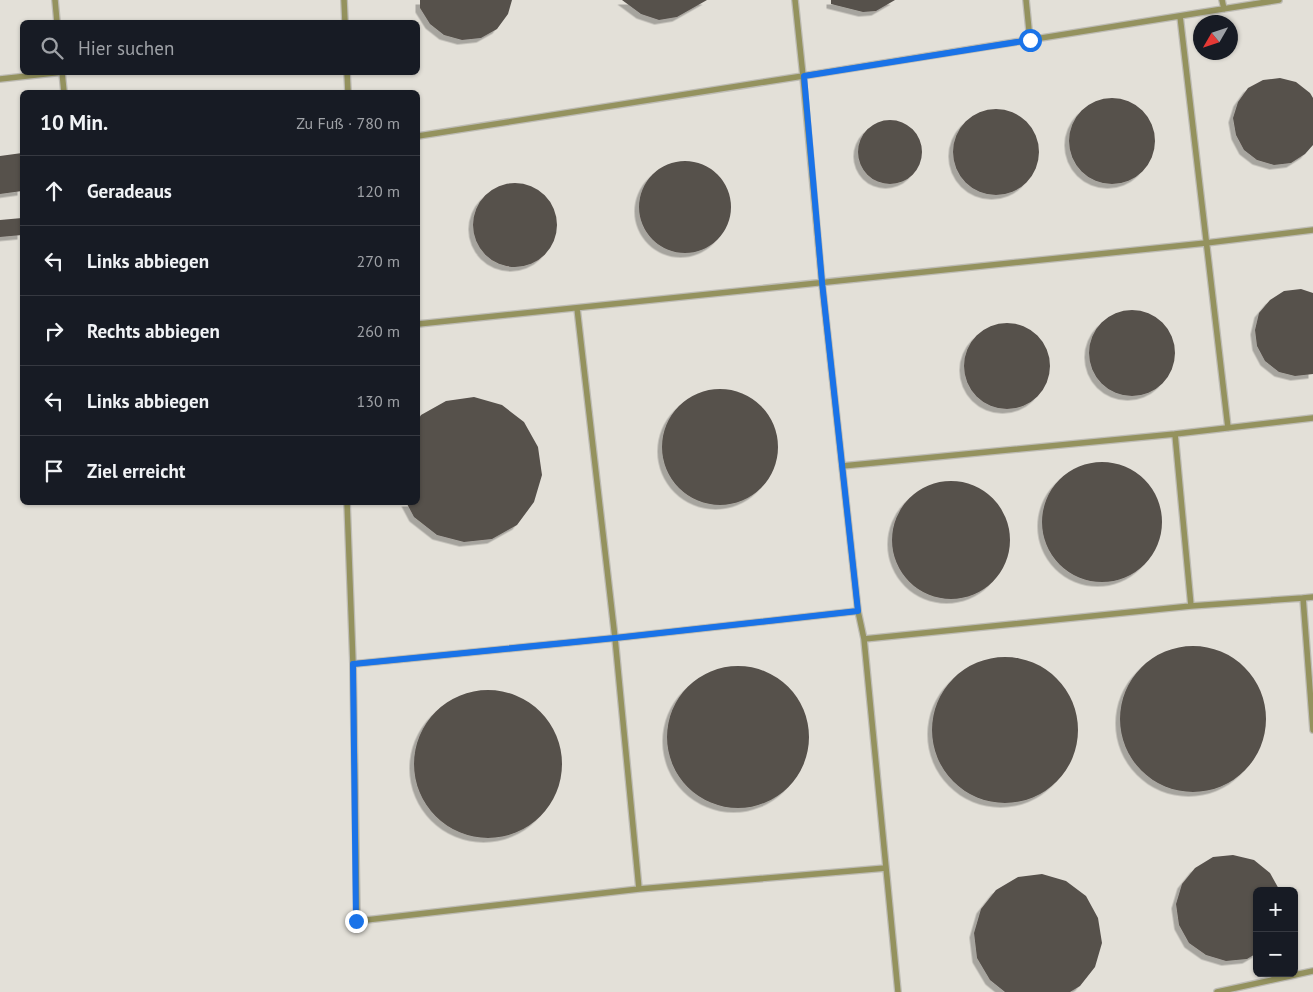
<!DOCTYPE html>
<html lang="de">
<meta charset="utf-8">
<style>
:root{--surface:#171b24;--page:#20242c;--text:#f1f3f6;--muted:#9ea1a6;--line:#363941}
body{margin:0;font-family:"PT Sans",sans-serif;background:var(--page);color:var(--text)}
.controls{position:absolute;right:15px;bottom:15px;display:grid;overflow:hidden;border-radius:8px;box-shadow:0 1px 4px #0004}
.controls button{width:45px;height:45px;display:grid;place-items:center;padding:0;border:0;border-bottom:1px solid var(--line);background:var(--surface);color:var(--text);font:25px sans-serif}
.compass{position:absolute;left:1193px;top:15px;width:45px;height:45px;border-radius:50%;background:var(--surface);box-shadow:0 1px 4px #0004;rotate:231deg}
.stop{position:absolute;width:15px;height:15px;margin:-11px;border:4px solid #1a73e8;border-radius:50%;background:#fff}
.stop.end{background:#1a73e8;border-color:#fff;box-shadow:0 1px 5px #0008}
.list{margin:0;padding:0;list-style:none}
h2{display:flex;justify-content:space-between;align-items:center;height:65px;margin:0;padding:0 20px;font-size:21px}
h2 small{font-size:16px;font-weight:400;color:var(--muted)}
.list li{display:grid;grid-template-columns:32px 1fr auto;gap:15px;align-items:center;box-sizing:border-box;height:70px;padding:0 20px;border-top:1px solid var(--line)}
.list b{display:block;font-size:19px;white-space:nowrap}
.list em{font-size:16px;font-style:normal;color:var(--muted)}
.icon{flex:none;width:28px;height:28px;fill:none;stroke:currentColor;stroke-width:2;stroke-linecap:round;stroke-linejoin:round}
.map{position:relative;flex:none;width:1313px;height:992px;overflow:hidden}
.search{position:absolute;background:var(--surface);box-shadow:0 1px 4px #0004;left:20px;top:20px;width:400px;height:55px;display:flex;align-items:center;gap:12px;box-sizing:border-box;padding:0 18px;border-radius:8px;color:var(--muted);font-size:19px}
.panel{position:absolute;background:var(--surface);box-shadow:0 1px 4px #0004;left:20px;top:90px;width:400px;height:415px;border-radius:8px}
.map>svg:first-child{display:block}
</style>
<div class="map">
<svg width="1313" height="992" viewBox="0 0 1313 992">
<defs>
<filter id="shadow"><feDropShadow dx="-4.5" dy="4.5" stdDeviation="0" flood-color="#0004"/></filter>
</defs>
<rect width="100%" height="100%" fill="#e3e0d8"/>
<path fill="#57514c" filter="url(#shadow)" d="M420,0H512L508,14L497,29L481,38L462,40L444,35L430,24L420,8Z
M622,0H707L677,17L659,20L641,14Z
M831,0H895L876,11L863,12L831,4Z
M1280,78L1296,82L1310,93L1313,98V145L1305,154L1291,163L1274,165L1257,160L1244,150L1236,135L1233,118L1238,102L1248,88L1263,80Z
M1069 141a43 43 0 1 1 86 0a43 43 0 1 1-86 0Z
M953 152a43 43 0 1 1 86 0a43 43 0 1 1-86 0Z
M858 152a32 32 0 1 1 64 0a32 32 0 1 1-64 0Z
M22,153V191L0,194V156Z
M639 207a46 46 0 1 1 92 0a46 46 0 1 1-92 0Z
M473 225a42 42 0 1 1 84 0a42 42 0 1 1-84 0Z
M22,218V235L0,237V220Z
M1301,289L1313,293V374L1295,376L1279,372L1265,361L1257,346L1255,330L1259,313L1270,300L1284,291Z
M1089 353a43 43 0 1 1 86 0a43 43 0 1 1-86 0Z
M964 366a43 43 0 1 1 86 0a43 43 0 1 1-86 0Z
M662 447a58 58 0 1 1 116 0a58 58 0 1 1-116 0Z
M474,397L502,405L524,422L538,447L542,475L534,502L517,525L492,539L464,542L437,535L414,517L406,502H418V420L421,415L446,401Z
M1042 522a60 60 0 1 1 120 0a60 60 0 1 1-120 0Z
M892 540a59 59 0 1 1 118 0a59 59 0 1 1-118 0Z
M1120 719a73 73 0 1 1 146 0a73 73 0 1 1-146 0Z
M932 730a73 73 0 1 1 146 0a73 73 0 1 1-146 0Z
M667 737a71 71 0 1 1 142 0a71 71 0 1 1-142 0Z
M414 764a74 74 0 1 1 148 0a74 74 0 1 1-148 0Z
M1233,855L1254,860L1270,873L1280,891H1257V953L1247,959L1226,961L1206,955L1189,943L1179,925L1176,904L1182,884L1195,868L1213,857Z
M1042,874L1066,881L1086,896L1098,918L1102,943L1095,967L1080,986L1070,992H1005L990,980L977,958L974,933L981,909L996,890L1018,877Z"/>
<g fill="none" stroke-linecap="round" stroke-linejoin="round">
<g stroke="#bebcb5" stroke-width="8">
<path id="service" d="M55,0L57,22
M344,0L345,22
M795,0L803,76L822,283L858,611L864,639L898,992
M1026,0L1030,40
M1222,0L1224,9
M1180,16L1228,428
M62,72L64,92
M347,72L348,92
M0,79L63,72
M418,136L803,76L1279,0
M577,308L615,638L639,889L886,868
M418,324L1206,243L1313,230
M1175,434L1313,418
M842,466L1175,434L1191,606
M347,502L353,664L615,638L858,611
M1303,598L1313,597
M864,639L1191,606L1303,598L1313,730
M353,664L357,921L639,889
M1217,992L1313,971"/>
</g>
<use href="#service" stroke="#94925e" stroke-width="5.5"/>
</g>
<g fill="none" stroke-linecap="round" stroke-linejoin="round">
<path stroke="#1a73e8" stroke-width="6" d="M356,921L353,664L615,638L858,611L822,282L804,76L1030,40"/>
</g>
</svg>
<div class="controls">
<button>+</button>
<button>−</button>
</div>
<svg class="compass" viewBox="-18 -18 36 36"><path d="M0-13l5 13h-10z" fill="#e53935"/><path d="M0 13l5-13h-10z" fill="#9ea1a6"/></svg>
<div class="stop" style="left:1030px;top:40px"></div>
<div class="stop end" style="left:356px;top:921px"></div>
<div class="search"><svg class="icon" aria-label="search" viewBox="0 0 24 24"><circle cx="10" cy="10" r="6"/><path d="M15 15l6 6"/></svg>Hier suchen</div>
<section class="panel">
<h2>10 Min.<small>Zu Fuß · 780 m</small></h2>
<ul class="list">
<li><svg class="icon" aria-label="ahead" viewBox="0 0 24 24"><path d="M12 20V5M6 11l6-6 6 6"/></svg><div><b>Geradeaus</b></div><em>120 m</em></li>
<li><svg class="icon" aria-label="left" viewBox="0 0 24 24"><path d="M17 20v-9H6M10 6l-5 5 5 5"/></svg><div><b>Links abbiegen</b></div><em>270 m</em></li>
<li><svg class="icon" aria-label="right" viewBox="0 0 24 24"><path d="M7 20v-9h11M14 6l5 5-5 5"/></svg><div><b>Rechts abbiegen</b></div><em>260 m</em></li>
<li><svg class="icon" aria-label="left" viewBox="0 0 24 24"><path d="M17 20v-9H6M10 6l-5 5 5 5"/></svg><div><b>Links abbiegen</b></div><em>130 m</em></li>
<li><svg class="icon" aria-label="arrive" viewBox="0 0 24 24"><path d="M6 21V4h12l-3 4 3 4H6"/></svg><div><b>Ziel erreicht</b></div></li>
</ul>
</section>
</div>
